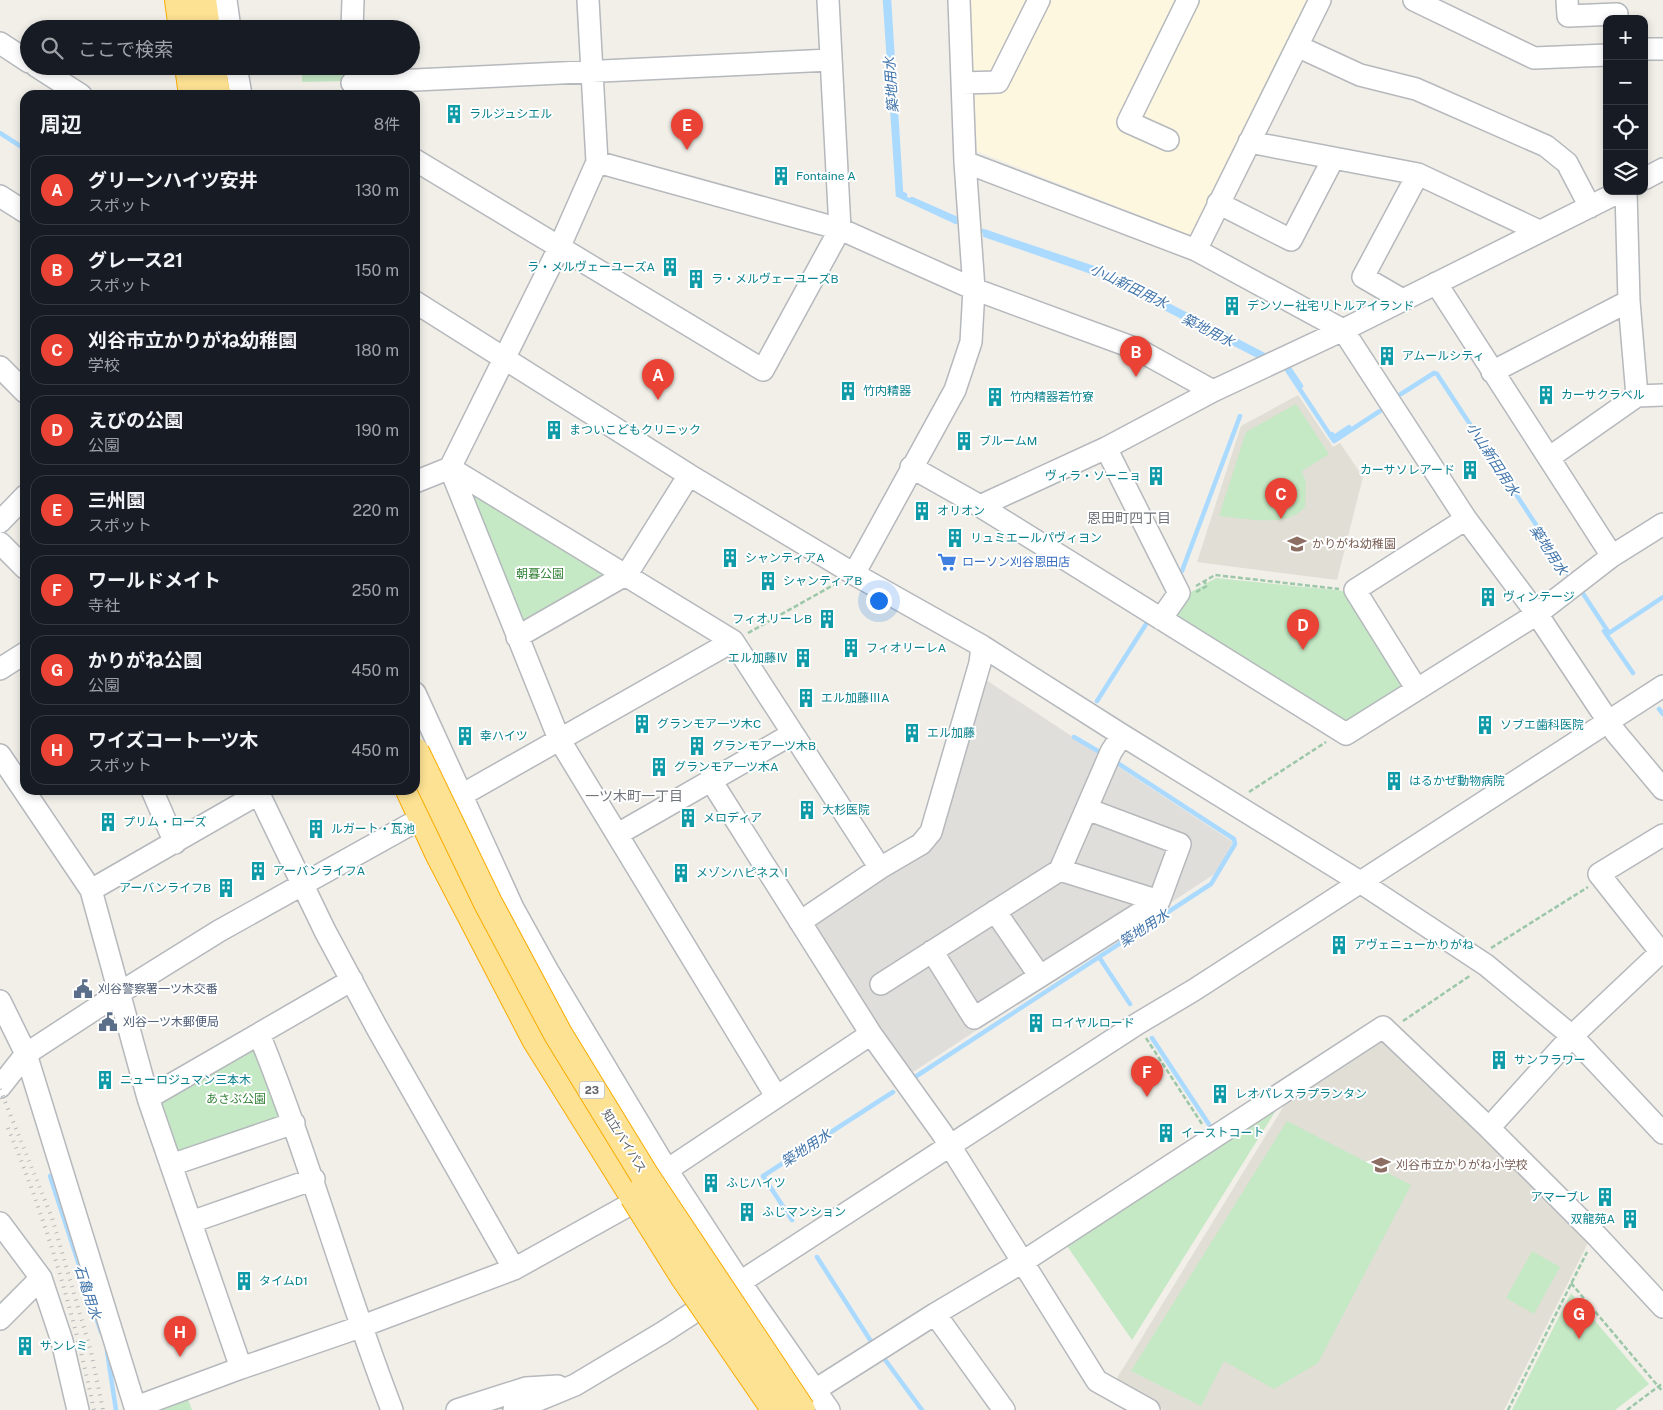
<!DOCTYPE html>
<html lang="ja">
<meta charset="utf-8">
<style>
:root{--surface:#171b24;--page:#242831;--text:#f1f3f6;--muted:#9ea1a6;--line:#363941;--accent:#ea4335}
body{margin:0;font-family:"Public Sans","Noto Sans JP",sans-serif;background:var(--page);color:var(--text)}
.controls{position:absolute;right:15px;top:15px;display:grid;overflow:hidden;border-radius:10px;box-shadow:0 2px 8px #0003}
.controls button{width:45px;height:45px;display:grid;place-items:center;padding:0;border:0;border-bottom:1px solid var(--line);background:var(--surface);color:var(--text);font:25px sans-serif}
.you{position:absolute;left:878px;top:600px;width:18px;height:18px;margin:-12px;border:4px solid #fff;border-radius:50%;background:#1a73e8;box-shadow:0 0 0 8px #1a73e833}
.badge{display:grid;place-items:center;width:32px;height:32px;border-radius:50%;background:var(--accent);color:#fff;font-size:16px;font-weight:700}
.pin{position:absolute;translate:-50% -41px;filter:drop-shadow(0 1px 2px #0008)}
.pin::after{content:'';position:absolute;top:26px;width:18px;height:15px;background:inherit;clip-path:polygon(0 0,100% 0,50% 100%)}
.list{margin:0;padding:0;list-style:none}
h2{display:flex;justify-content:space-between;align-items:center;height:65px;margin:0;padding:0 20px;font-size:21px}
h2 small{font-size:16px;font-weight:400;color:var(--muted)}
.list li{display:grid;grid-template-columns:32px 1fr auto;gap:15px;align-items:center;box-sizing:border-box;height:70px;margin:0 10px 10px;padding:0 10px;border:1px solid var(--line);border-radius:15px}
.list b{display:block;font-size:19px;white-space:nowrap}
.list p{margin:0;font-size:16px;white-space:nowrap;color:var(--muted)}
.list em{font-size:16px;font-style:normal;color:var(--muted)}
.icon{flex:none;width:28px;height:28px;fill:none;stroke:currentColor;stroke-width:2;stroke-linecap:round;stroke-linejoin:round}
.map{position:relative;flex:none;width:1663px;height:1410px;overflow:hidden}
.search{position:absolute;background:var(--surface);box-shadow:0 2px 8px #0003;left:20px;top:20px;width:400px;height:55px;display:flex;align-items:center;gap:12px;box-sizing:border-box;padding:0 18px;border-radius:28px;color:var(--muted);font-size:19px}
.panel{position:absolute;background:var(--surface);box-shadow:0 2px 8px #0003;left:20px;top:90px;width:400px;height:705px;border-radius:15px}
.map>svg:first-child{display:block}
</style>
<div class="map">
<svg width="1663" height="1410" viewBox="0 0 1663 1410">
<rect width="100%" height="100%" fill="#f1efe8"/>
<path fill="#fef7e0" d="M970,0H1309L1195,237L977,151Z"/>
<path fill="#e0deda" d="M977,674L1233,842L1216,873L910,1074L810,925L937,844Z"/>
<path fill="#e1ded6" d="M1298,395L1333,447L1340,443L1363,477L1337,580L1197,562L1241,426Z
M1382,1035L1590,1239L1504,1410H1164L1114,1383L1293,1091Z"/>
<path fill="#c5e8c5" d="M341,24V29H300V24Z
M302,66H343L344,81L302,82Z
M1296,404L1329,454L1302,471L1306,483L1305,507C1285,529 1246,518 1219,516L1246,432Z
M473,490L609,573L521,626L468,495Z
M1216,578L1344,591L1404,682L1402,689L1349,724L1171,618L1184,596Z
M255,1045L284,1121L178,1159L157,1102Z
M1280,1104L1132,1340L1065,1243Z
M1287,1121L1411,1185L1318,1363L1274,1389L1224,1361L1201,1406L1131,1371Z
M1532,1251L1560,1267L1534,1314L1506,1298Z
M1571,1293L1649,1384L1615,1410H1512Z
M186,1394L192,1410H137Z"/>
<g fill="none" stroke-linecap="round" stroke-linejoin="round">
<path stroke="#aadaff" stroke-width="4.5" d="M885,0L898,195L956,222
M889,0L901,193L905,195
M0,133L25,149
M912,199L955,218
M983,231L1102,271L1268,357
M985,235L1101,275L1264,359
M1289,368L1301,386
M1287,370L1334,441L1380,411
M1401,394L1434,373L1437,374L1571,578
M1332,434L1334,437L1349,427
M1182,571L1240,416
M1580,589L1609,633L1663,597
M1604,631L1633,673
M1097,701L1148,621
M1659,709L1663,714
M1074,737L1103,754
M1099,957L1130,1004
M1152,1038L1212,1129
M915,1077L1211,884L1235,844L1234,839L1116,762
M50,1176L101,1332
M792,1220L763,1176L893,1092
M817,1257L874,1346
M107,1351L116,1410
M886,1361L922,1410"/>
<g stroke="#b5b8bc" stroke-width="24">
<path id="minor" d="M226,0L230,29
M588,0L597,162
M1414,0L1534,58L1607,55
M1567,0L1568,16L1617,14
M352,29L353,0
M0,43L29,62
M1297,46L1360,75L1416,89L1546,146L1567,163L1590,207
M1644,49H1663
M36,66L81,95
M236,66L241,95
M352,83L830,60
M962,83L998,82L1039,0
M1168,140L1128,122L1188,0
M1249,142L1418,174L1539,231
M415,160L763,370L840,229L828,0
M965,162L1196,250L1343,330L1466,519L1537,614L1616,733L1663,789
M1644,179L1663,169
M1626,191L1629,301L1637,396
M0,196L25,212
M1218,203L1291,240L1333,159
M1196,250L1320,0
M1436,283L1612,556
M1401,299L1363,277L1418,174
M415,302L689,475L854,574L982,646L1122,735L1360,882L1486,965L1572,1036L1663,1133
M0,367L25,392
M1492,372L1629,301
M1106,448L1179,593L1161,619
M1550,457L1637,396L1663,395
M911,467L980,506L1106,448L1213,391L1343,330L1621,191
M450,468L559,739L776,1096
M450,468L733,641L880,868
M415,482L450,468L559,248L597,162L840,229L974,289L1137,349L1213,391
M980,506L1346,734L1537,614L1612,556L1663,524
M0,522L25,496
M0,543L25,568
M854,574L955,390L971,342L974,289L965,162L959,0
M517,637L627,574L689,475
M0,669L25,653
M1416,688L1355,590L1466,519
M415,693L513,908L549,973L667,1170L740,1282L829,1410
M0,755L91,890L148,1098L241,1368L360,1327L514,1269L629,1205
M710,779L871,1034L942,1133L1097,1381L1149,1410
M152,790L175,843
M257,790L325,931L377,1028L514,1269
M460,796L733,641
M618,834L792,734
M1663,835L1599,874L1663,955
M1060,870L1159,901
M91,890L258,794
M995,911L1039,975
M800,922L880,868L921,844L931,832L980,663L982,646
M932,951L974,1018L1159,901L1180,844L1087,809
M881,984L1060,870L1111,752L1122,735
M0,1001L26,1054L136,1410
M259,1034C309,1157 344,1286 392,1410
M0,1087L26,1054L121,992L219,931L411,824
M148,1098L352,980
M1489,1128L1572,1036L1661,952
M171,1165L294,1123
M667,1170L871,1034
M191,1222L314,1179
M0,1223L41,1278L62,1341L78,1410
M935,1314L1004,1410
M0,1319L41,1278
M815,1390L935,1314L1021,1263L1383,1027L1489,1128L1596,1235L1663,1307
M136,1407L241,1368
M457,1410L526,1388L558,1386
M514,1410L575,1385L662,1333L1137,1024L1194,990L1663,686"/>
</g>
<g stroke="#f9ab00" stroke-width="30">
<path id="highway" d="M179,0L183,29
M202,0L206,29
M189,66L193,95
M211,66L216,95
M410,790L439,853L536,1039L634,1196"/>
</g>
<path stroke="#9cc7a9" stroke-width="2.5" stroke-dasharray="5 2.5" stroke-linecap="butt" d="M1196,586L1215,575L1339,589
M1196,592L1207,586L1204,581
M748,633L837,583
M1249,792L1326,742
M1491,948L1588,887
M1403,1021L1471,975
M1146,1038L1202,1124
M1571,1283L1663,1392
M1508,1410L1587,1252
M1627,1410L1663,1383"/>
<use href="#minor" stroke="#fff" stroke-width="21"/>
<use href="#highway" stroke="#fde293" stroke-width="28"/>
<path stroke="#b6b7b8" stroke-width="4" stroke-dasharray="1 6" stroke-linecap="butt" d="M0,1089L52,1218L91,1352L103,1410
M8,1128C46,1219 74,1314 94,1410"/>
<g stroke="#f9ab00" stroke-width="30" stroke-linecap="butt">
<path id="highway-bridge" d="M415,752L488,903L558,1034L645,1176L801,1410
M634,1196L684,1276L776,1410"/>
</g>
<use href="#highway-bridge" stroke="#fde293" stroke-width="28"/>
</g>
<defs>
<g id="building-bare" transform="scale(1.5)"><path d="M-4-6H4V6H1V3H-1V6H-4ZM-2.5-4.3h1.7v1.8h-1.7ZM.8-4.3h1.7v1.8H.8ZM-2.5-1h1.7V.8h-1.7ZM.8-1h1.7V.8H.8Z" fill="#0f9aa8" stroke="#fff" stroke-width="2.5" paint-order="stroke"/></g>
<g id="school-bare" transform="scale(1.5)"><path d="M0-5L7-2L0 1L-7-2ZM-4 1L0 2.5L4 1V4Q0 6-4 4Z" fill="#8d6e63" stroke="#fff" stroke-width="2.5" paint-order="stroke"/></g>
<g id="supermarket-bare" transform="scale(1.5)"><path d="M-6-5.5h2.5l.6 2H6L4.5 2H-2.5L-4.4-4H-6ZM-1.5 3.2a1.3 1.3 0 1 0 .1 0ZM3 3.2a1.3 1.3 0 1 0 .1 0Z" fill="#3f7fe0" stroke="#fff" stroke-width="2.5" paint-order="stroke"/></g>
<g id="civic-bare" transform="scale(1.5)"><path d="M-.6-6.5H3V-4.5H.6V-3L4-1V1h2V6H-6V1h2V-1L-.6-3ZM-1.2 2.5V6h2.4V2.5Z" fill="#5c6f8a" stroke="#fff" stroke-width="2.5" paint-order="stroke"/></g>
</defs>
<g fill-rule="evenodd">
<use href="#building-bare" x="454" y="114"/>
<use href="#building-bare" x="781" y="176"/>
<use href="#building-bare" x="670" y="267"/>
<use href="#building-bare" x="696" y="279"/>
<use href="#building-bare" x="1232" y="306"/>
<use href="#building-bare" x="1387" y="356"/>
<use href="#building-bare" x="848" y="391"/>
<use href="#building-bare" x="1546" y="395"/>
<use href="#building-bare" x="995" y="397"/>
<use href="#building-bare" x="554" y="430"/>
<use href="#building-bare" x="964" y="441"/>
<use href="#building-bare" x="1470" y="470"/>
<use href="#building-bare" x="1156" y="476"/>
<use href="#building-bare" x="922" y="511"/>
<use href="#building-bare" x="955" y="538"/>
<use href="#school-bare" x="1297" y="544"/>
<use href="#building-bare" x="730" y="558"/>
<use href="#supermarket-bare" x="947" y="562"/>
<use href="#building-bare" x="768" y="581"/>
<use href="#building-bare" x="1488" y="597"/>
<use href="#building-bare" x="827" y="619"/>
<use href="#building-bare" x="851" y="648"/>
<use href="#building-bare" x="803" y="658"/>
<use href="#building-bare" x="806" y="698"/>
<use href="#building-bare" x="642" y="724"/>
<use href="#building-bare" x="1485" y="725"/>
<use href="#building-bare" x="912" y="733"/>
<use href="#building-bare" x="465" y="736"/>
<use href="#building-bare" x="697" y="746"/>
<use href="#building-bare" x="659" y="767"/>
<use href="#building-bare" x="1394" y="781"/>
<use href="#building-bare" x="807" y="810"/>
<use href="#building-bare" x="688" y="818"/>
<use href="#building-bare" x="108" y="822"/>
<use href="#building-bare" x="316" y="829"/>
<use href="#building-bare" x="258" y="871"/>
<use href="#building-bare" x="681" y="873"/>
<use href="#building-bare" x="226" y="888"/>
<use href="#building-bare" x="1339" y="945"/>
<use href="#civic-bare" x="83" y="989"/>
<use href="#civic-bare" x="108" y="1022"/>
<use href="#building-bare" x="1036" y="1023"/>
<use href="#building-bare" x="1499" y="1060"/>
<use href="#building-bare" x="105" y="1080"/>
<use href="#building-bare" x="1220" y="1094"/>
<use href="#building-bare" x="1166" y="1133"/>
<use href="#school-bare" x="1381" y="1165"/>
<use href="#building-bare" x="711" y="1183"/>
<use href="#building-bare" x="1605" y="1197"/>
<use href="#building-bare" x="747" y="1212"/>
<use href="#building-bare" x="1630" y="1219"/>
<use href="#building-bare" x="244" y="1281"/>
<use href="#building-bare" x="25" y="1346"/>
</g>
<g text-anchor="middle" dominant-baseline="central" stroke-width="4" stroke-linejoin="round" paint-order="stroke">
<rect fill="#fff" stroke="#8f9295" stroke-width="1" x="579.5" y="1081.5" width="25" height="17" rx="4"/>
<g font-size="11" font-weight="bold" fill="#5f6368">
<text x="592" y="1090">23</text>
</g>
<g font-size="12" fill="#0d838f" stroke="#fff" text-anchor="start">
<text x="469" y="114">ラルジュシエル</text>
<text x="796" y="176">Fontaine A</text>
<text x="655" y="267" text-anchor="end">ラ・メルヴェーユーズA</text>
<text x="711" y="279">ラ・メルヴェーユーズB</text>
<text x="1247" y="306">デンソー社宅リトルアイランド</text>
<text x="1402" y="356">アムールシティ</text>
<text x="863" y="391">竹内精器</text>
<text x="1561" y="395">カーサクラベル</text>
<text x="1010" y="397">竹内精器若竹寮</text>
<text x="569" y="430">まついこどもクリニック</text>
<text x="979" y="441">ブルームM</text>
<text x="1455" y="470" text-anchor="end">カーサソレアード</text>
<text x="1141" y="476" text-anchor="end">ヴィラ・ソーニョ</text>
<text x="937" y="511">オリオン</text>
<text x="970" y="538">リュミエールパヴィヨン</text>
<text x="745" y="558">シャンティアA</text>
<text x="783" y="581">シャンティアB</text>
<text x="1503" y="597">ヴィンテージ</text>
<text x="812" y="619" text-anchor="end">フィオリーレB</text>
<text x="866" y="648">フィオリーレA</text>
<text x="788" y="658" text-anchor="end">エル加藤Ⅳ</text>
<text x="821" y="698">エル加藤ⅢA</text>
<text x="657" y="724">グランモア一ツ木C</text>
<text x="1500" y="725">ソブエ歯科医院</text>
<text x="927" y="733">エル加藤</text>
<text x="480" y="736">幸ハイツ</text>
<text x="712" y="746">グランモア一ツ木B</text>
<text x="674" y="767">グランモア一ツ木A</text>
<text x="1409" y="781">はるかぜ動物病院</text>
<text x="822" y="810">大杉医院</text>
<text x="703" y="818">メロディア</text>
<text x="123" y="822">プリム・ローズ</text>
<text x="331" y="829">ルガート・瓦池</text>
<text x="273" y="871">アーバンライフA</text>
<text x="696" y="873">メゾンハピネスⅠ</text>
<text x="211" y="888" text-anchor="end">アーバンライフB</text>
<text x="1354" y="945">アヴェニューかりがね</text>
<text x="1051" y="1023">ロイヤルロード</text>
<text x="1514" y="1060">サンフラワー</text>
<text x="120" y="1080">ニューロジュマン三本木</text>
<text x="1235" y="1094">レオパレスラプランタン</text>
<text x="1181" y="1133">イーストコート</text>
<text x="726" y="1183">ふじハイツ</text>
<text x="1590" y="1197" text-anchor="end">アマーブレ</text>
<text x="762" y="1212">ふじマンション</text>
<text x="1615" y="1219" text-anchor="end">双龍苑A</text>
<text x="259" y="1281">タイムD1</text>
<text x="40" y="1346">サンレミ</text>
</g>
<g font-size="12" fill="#785e54" stroke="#fff" text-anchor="start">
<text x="1312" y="544">かりがね幼稚園</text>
<text x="1396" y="1165">刈谷市立かりがね小学校</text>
</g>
<g font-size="12" fill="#366cbe" stroke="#fff" text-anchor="start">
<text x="962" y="562">ローソン刈谷恩田店</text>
</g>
<g font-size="12" fill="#348238" stroke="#fff">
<text x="540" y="574">朝暮公園</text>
<text x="236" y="1099">あさぶ公園</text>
</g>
<g font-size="12" fill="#4e5e75" stroke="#fff" text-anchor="start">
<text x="98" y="989">刈谷警察署一ツ木交番</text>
<text x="123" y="1022">刈谷一ツ木郵便局</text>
</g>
<g font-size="12" fill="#5f6368" stroke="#fff">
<text transform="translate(624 1141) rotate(58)">知立バイパス</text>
</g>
<g font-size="14" font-style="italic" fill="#4174aa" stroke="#fff">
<text transform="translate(891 85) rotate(-94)">築地用水</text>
<text transform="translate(1129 286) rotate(26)">小山新田用水</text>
<text transform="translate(1208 330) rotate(27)">築地用水</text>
<text transform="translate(1493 459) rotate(57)">小山新田用水</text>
<text transform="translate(1549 550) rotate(57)">築地用水</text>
<text transform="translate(1144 928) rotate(-33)">築地用水</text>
<text transform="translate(806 1148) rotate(-33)">築地用水</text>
<text transform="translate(88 1292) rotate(72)">石亀用水</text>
</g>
<g font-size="14" fill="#70757a" stroke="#fff">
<text x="1129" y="518">恩田町四丁目</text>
<text x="634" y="796">一ツ木町一丁目</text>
</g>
</g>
</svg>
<div class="controls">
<button>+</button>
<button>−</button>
<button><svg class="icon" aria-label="locate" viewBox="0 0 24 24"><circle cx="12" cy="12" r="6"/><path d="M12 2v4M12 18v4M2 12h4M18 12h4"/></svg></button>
<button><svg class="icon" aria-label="layers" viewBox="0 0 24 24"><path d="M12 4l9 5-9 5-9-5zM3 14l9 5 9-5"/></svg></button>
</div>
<div class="you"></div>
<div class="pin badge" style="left:658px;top:400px">A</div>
<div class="pin badge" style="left:1136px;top:377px">B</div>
<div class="pin badge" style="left:1281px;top:519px">C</div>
<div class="pin badge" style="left:1303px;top:650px">D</div>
<div class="pin badge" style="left:687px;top:150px">E</div>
<div class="pin badge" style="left:1147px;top:1097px">F</div>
<div class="pin badge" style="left:1579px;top:1339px">G</div>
<div class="pin badge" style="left:180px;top:1357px">H</div>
<div class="search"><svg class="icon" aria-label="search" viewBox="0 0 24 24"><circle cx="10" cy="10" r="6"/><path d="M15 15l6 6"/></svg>ここで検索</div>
<section class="panel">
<h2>周辺<small>8件</small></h2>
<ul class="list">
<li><span class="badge">A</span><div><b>グリーンハイツ安井</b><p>スポット</p></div><em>130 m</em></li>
<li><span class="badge">B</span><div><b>グレース21</b><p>スポット</p></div><em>150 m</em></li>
<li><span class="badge">C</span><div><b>刈谷市立かりがね幼稚園</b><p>学校</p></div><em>180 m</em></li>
<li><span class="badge">D</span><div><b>えびの公園</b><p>公園</p></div><em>190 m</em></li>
<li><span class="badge">E</span><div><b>三州園</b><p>スポット</p></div><em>220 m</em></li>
<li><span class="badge">F</span><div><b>ワールドメイト</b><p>寺社</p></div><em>250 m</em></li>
<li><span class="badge">G</span><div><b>かりがね公園</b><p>公園</p></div><em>450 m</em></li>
<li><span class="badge">H</span><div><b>ワイズコート一ツ木</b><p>スポット</p></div><em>450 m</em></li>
</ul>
</section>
</div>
